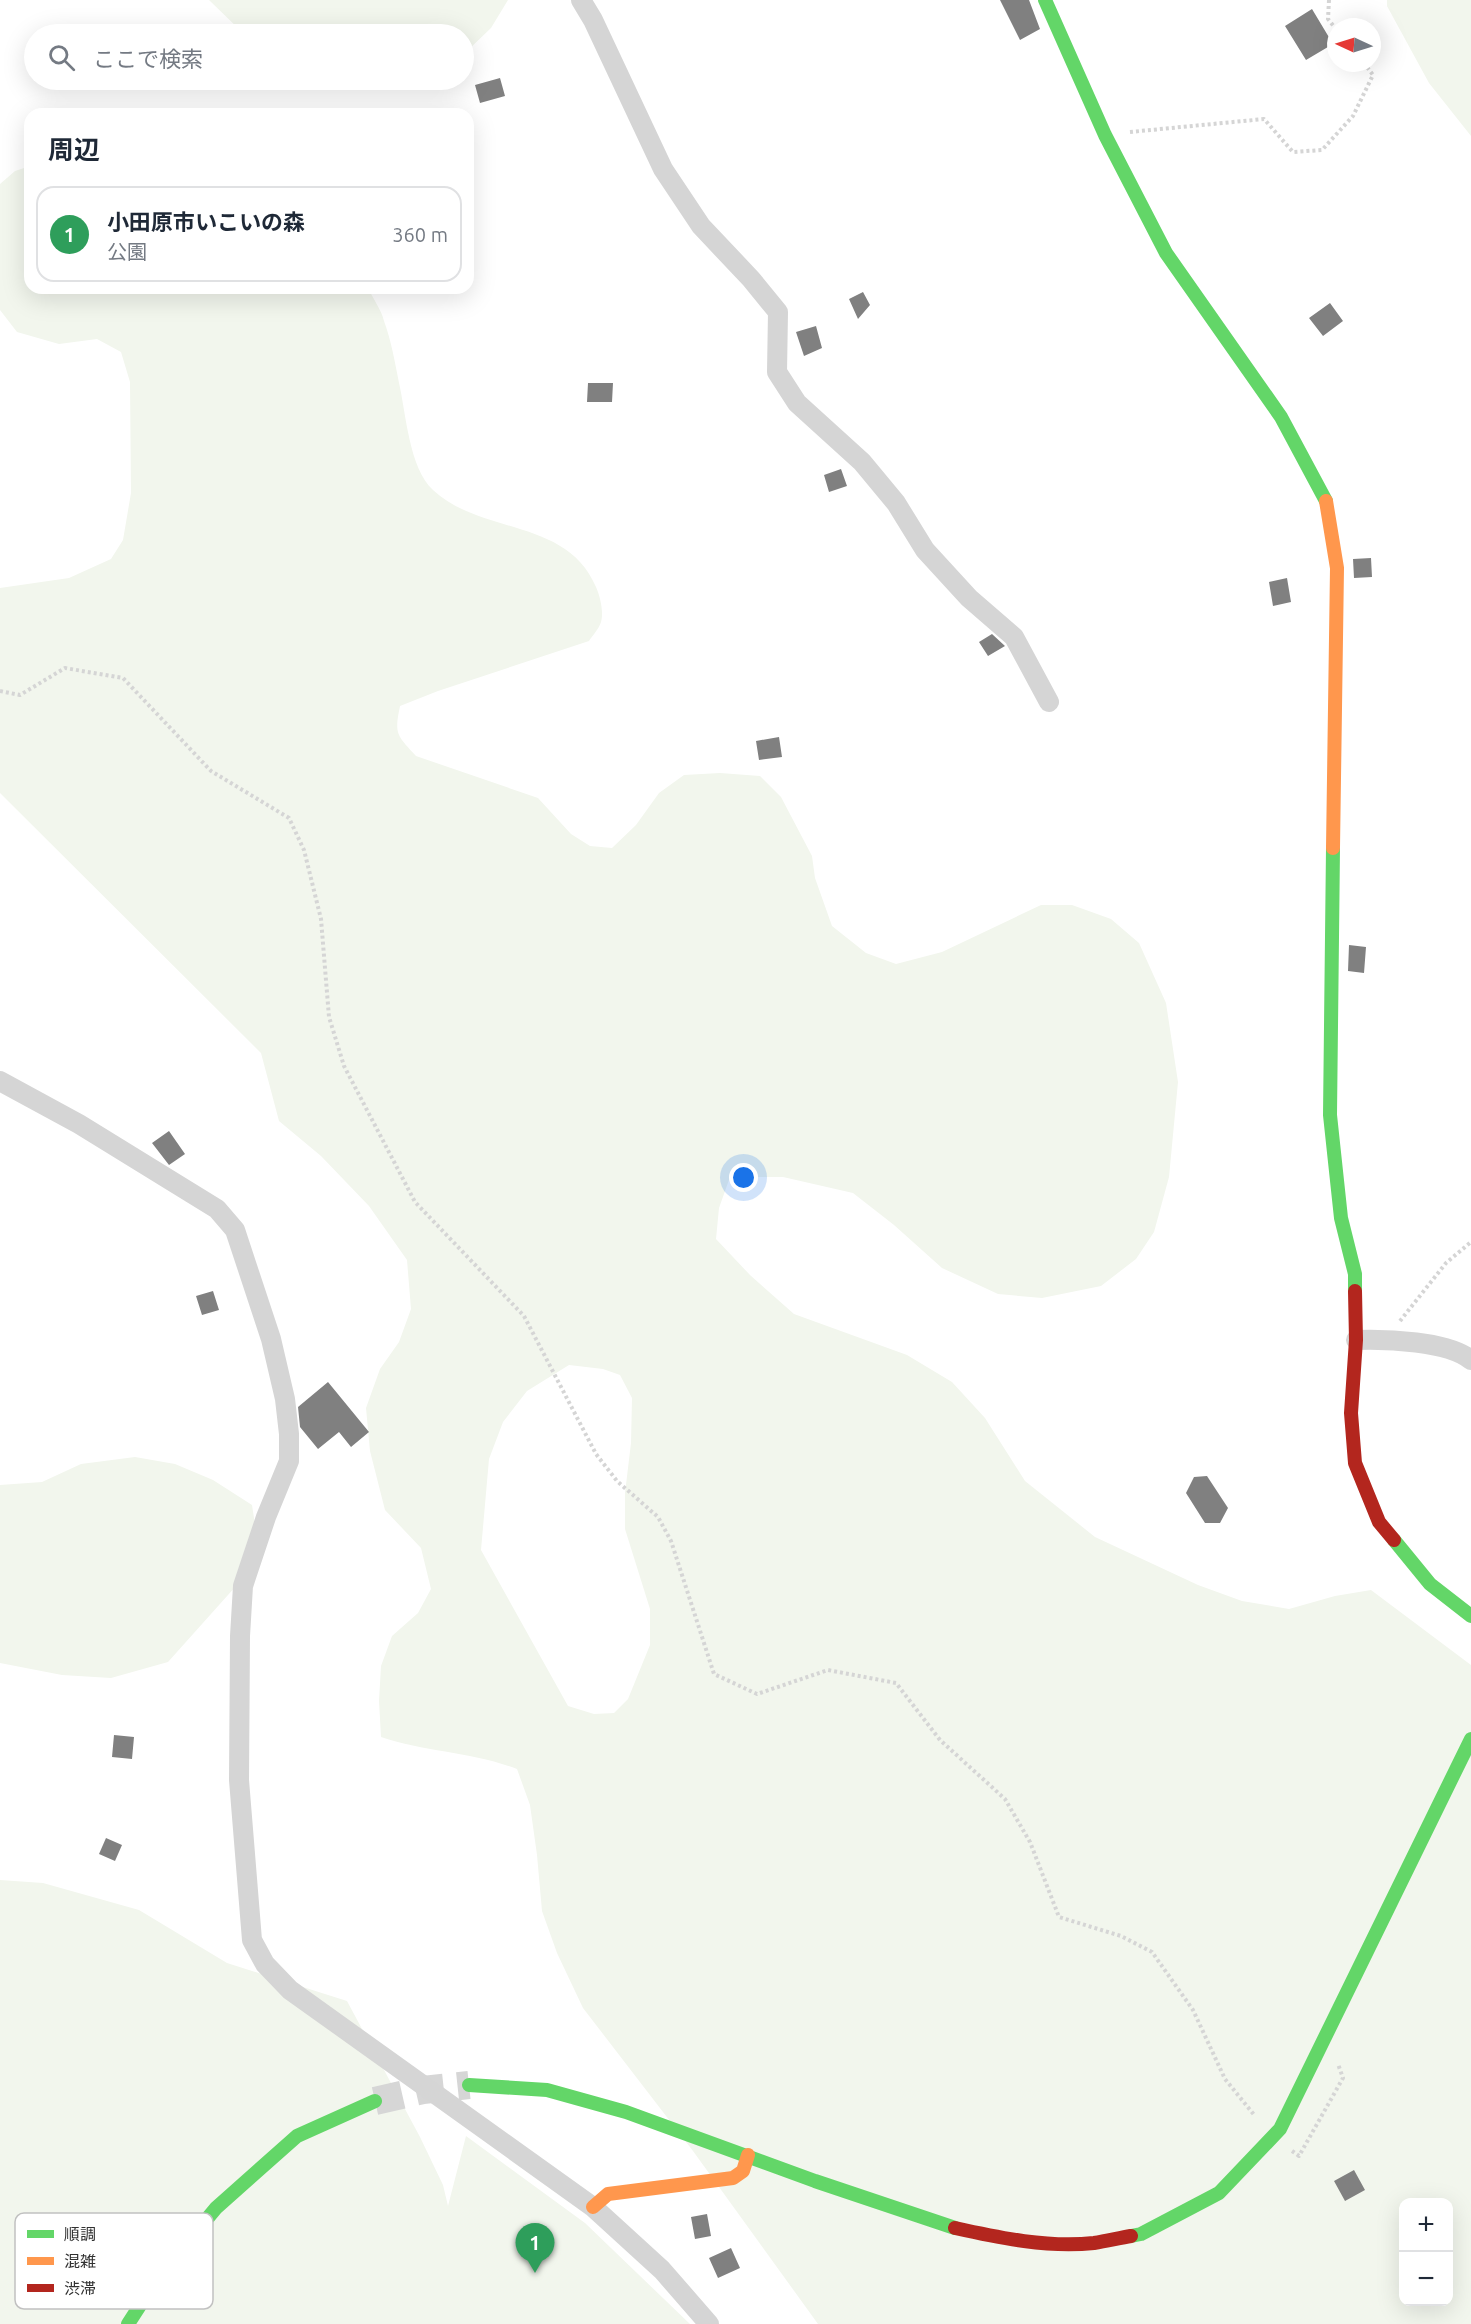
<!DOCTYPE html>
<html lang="ja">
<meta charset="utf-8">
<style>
:root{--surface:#fff;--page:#f6f6f7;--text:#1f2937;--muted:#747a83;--line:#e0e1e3;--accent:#797979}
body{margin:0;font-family:Ubuntu,"Noto Sans JP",sans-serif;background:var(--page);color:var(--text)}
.controls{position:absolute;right:18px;bottom:18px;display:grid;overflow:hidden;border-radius:12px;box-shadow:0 6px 24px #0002}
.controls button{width:54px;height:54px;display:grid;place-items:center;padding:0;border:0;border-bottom:2px solid var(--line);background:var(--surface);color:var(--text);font:30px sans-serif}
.compass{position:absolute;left:1327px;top:18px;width:54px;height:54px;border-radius:50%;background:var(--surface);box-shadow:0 6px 24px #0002;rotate:274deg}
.you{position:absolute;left:744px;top:1178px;width:21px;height:21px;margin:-15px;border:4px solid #fff;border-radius:50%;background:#1a73e8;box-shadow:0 0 0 9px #1a73e833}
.badge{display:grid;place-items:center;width:39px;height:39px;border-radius:50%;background:var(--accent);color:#fff;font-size:20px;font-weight:700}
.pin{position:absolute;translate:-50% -50px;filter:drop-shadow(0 2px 3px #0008)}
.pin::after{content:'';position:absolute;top:32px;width:21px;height:18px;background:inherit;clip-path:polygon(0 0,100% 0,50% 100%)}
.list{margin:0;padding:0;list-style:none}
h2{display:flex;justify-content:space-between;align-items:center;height:78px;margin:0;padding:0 24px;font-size:26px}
h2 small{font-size:20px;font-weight:400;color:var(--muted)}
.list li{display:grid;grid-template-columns:39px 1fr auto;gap:18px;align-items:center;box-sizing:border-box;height:96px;margin:0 12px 12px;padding:0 12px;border:2px solid var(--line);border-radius:18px}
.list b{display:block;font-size:22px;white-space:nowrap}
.list p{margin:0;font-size:20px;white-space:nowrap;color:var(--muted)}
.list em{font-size:20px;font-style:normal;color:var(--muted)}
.icon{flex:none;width:33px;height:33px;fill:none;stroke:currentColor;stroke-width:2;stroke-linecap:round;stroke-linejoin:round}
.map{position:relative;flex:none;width:1471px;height:2324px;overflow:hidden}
.search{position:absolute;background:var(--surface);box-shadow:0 6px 24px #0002;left:24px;top:24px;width:450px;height:66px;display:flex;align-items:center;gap:15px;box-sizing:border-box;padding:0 21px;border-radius:33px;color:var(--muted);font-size:22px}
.panel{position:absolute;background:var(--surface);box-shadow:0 6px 24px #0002;left:24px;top:108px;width:450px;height:186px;border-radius:18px}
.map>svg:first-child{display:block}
</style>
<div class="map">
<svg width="1471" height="2324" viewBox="0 0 1471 2324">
<rect width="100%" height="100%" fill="#fff"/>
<path fill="#f2f6ed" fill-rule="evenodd" d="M209,0H508L491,28L464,54V34H244Z
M1387,0H1471V136L1429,83L1387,6Z
M336,80H405L378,87Z
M30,166V288H368C373,299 381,309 384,321C391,340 395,362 399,383C406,413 409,468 433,490C481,535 567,518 596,587C600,596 604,612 601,622C599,629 592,636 589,641L438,691L400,706C394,735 397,735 416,756L538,798L571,834L590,846L612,848L636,825L659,793L684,775L720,773L760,776L781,797L812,856L815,878L832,926L866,953L896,964L942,952L1041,905H1072L1111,919L1139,943L1166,1003L1178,1082L1169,1177L1154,1232L1136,1259L1101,1286L1042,1298L998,1294L942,1268L894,1225L853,1193L783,1177H730L719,1208L716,1239L750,1275L794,1314L907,1355L952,1382L985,1418L1025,1481L1095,1537L1198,1585L1242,1601L1289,1609L1335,1596L1371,1590L1471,1665V2324H818L693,2151L583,2008L557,1953L542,1911L537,1855L530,1805L517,1769C473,1752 425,1752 381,1737L379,1701L381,1666L392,1636L418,1613L431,1589L421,1548L385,1510L370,1451L366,1408L380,1369L399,1342L411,1309L407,1260L369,1206L321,1156L279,1121L261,1053L0,793V588L69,578L111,559L123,540L131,493L130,382L121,352L97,339L59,344L17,332L0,310V184L15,171ZM569,1365L603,1369L620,1375L632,1398L631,1443L625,1493V1529L650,1609V1645L628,1699L614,1713L594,1714L568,1706L481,1550L489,1459L503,1422L527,1391ZM1404,2202H1448V2302H1404Z
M135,1457L175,1464L213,1480L252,1505L258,1544L245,1576L168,1662L111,1678L62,1675L0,1663V1485L42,1482L81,1464Z
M0,1880L43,1883L139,1910L227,1963L347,2001L420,2137L443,2185L448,2206L466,2136L585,2223L690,2324H0Z"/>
<path fill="#808080" d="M1000,0H1029L1040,29L1020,40Z
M1312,9L1333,44L1306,60L1285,26Z
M500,78L505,96L480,103L475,85Z
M863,292L870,305L858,319L849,299Z
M1330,303L1343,321L1323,336L1309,318Z
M816,326L822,348L804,356L796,332Z
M588,383H613L612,402H587Z
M841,469L847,486L829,492L824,475Z
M1371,558L1372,577L1354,578L1353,559Z
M1287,578L1291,602L1273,606L1269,582Z
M992,634L1005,646L988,656L979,642Z
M779,737L782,757L759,760L756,741Z
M1349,945L1366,947L1364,973L1348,971Z
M169,1131L185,1154L169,1165L152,1143Z
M213,1291L219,1310L202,1315L196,1296Z
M328,1382L369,1432L351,1447L339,1432L318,1449L300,1427L298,1407Z
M1207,1476L1228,1508L1220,1523H1205L1186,1493L1194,1477Z
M114,1735L134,1737L132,1759L112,1757Z
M106,1838L122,1845L115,1861L99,1854Z
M1354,2170L1365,2190L1345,2201L1334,2181Z
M707,2214L711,2236L695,2239L691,2217Z
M731,2248L740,2268L718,2278L709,2258Z"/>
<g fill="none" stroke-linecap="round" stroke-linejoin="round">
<path stroke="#d6d6d6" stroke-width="28" stroke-dasharray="28 14" stroke-linecap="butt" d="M375,2101L423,2090L469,2085"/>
<path stroke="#d5d5d5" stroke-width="4" stroke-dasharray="3 3" stroke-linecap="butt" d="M1329,0L1328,19L1336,29
M1130,132L1264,119L1293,152L1322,150L1353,116L1373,75L1364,63
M0,691L20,695L65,668L123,678L211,771L289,818L304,850L321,919L329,1017L344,1066L415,1202L524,1316L596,1454L617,1481L658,1517L671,1541L714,1674L757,1694L828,1670L896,1683L940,1740L1005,1799L1030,1842L1059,1917L1121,1936L1152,1952L1193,2010L1225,2079L1255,2116
M1400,1321L1446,1263L1471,1242
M1292,2151L1299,2156L1343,2078L1338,2064"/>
<path stroke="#d5d5d5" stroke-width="20" d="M581,0L593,20L663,169L701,226L751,279L778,312L777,372L797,403L862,462L896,503L925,550L969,598L1014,637L1049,702
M0,1081L79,1124L217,1209L235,1230L271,1339L285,1399L289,1434V1461L266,1517L243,1586L240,1636L239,1780L252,1940L265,1964L290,1990L593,2207L662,2270L709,2324
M1356,1340C1386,1339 1448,1341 1471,1360"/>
<path stroke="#63d668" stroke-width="14" d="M1045,0L1105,135L1166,253L1281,417L1326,501
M1333,848L1330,1115L1341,1218L1355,1274V1291
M1394,1540L1430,1584L1471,1616
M469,2085L547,2090L626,2112L815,2181L955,2228
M1131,2236L1141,2234L1219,2193L1280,2129L1471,1739
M128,2324L157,2279L216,2208L297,2136L375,2101"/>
<path stroke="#ff974d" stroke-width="14" d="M1326,501L1337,568L1333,848
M593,2207L608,2194L733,2178L743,2171L748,2155"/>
<path stroke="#b3261e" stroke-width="14" d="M1355,1291L1356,1340L1351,1413L1355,1463L1379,1522L1394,1540
M955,2228C1000,2238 1048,2248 1094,2243C1107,2241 1119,2238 1131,2236"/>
</g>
<rect x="15" y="2213" width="198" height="96" rx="9" fill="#fff" stroke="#c1c1c1" stroke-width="1.5"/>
<rect x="27" y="2230" width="27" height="8" fill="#63d668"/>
<rect x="27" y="2257" width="27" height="8" fill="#ff974d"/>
<rect x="27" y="2284" width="27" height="8" fill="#b3261e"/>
<g font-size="16" fill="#313131">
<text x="64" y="2240">順調</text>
<text x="64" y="2267">混雑</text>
<text x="64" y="2294">渋滞</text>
</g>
</svg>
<div class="controls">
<button>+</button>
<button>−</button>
</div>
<svg class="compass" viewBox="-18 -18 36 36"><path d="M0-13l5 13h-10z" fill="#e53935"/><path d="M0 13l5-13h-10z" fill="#747a83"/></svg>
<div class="you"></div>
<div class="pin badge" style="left:535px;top:2273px;background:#2e9e5b">1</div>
<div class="search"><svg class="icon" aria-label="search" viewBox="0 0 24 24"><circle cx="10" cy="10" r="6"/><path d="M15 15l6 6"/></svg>ここで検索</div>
<section class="panel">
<h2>周辺<small></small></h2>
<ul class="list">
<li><span class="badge" style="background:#2e9e5b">1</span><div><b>小田原市いこいの森</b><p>公園</p></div><em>360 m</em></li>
</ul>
</section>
</div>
